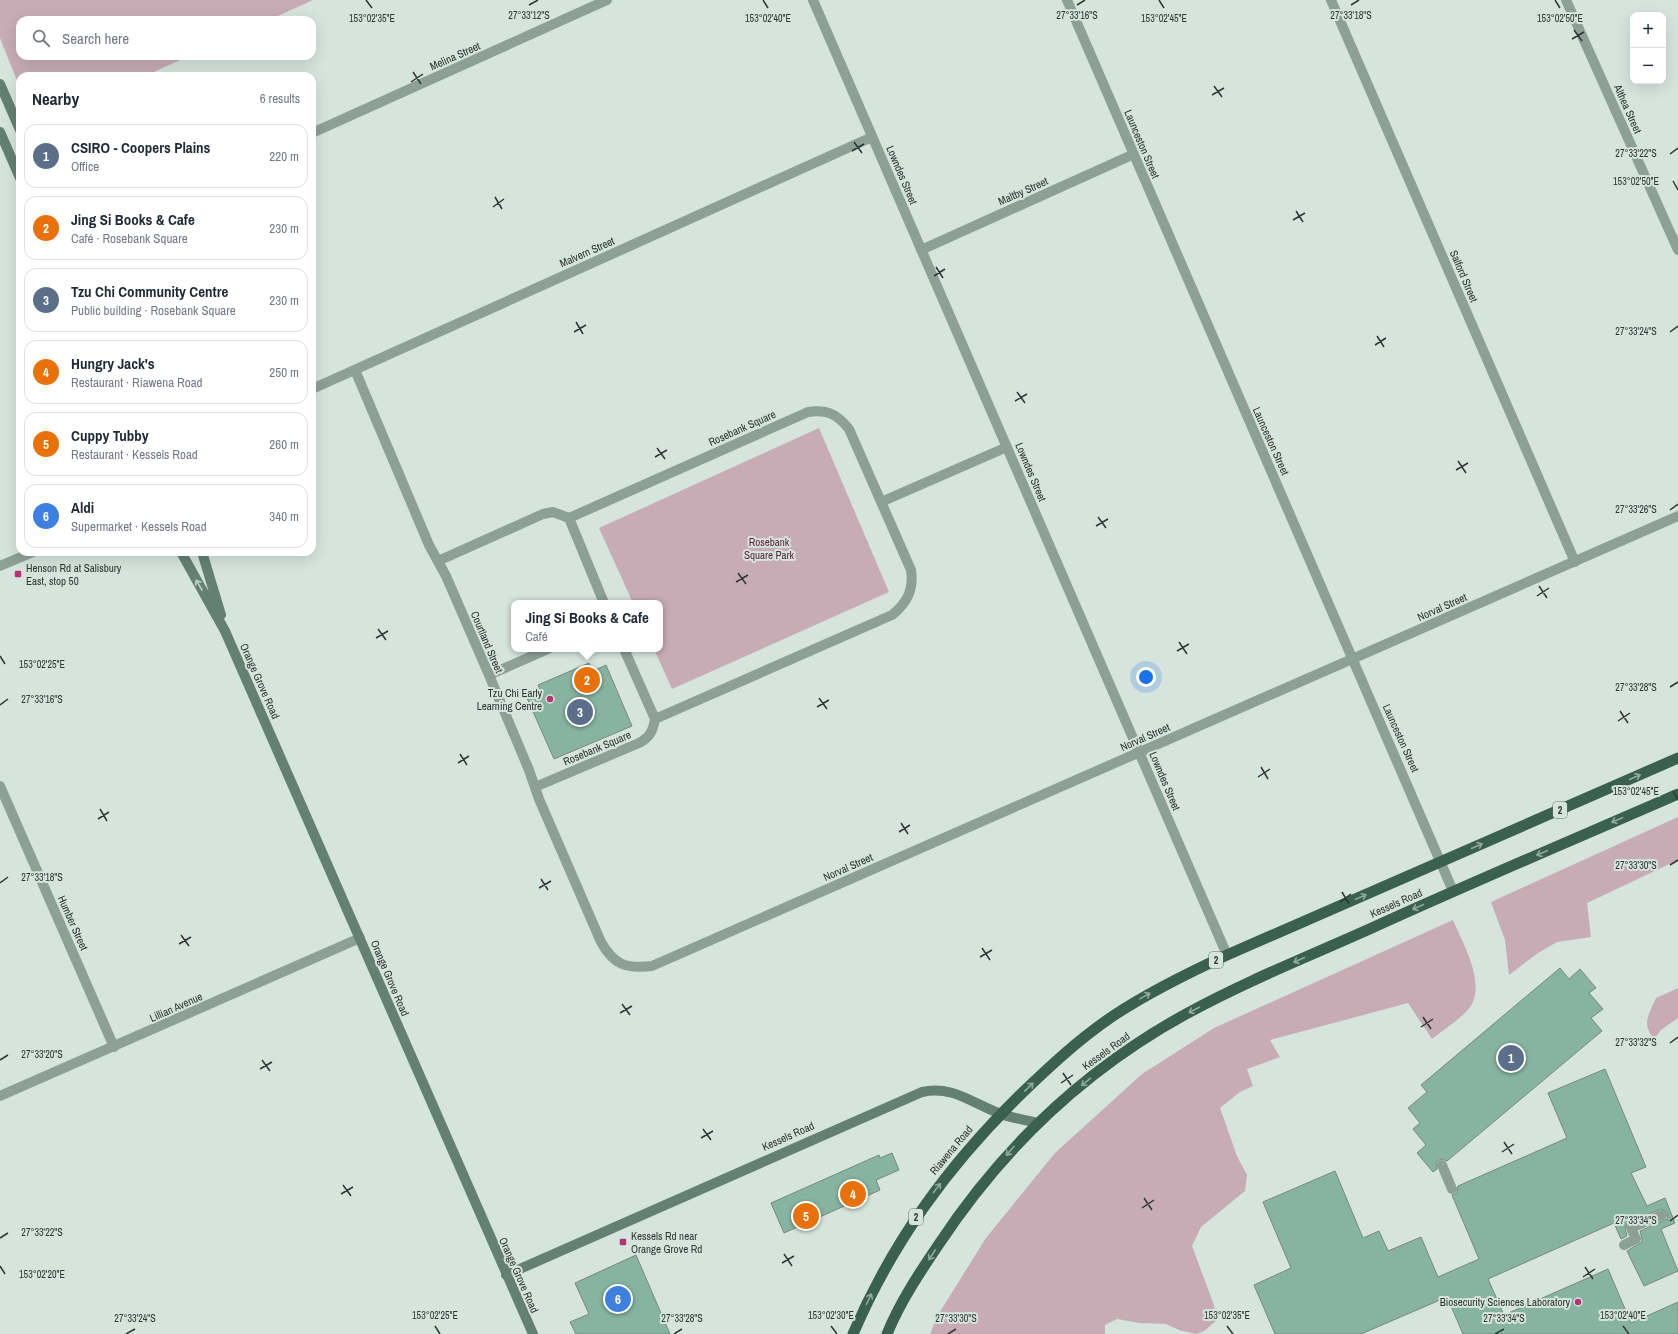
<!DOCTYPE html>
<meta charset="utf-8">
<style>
:root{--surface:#fff;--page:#f6f6f7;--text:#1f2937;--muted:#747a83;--line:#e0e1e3;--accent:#111827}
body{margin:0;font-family:"Archivo Narrow",sans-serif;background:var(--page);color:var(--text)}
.controls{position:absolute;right:12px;top:12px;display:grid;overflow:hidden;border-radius:8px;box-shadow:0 4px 16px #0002}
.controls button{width:36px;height:36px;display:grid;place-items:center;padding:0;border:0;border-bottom:1px solid var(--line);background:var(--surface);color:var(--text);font:20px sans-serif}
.you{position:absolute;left:1146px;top:677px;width:14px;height:14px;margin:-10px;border:3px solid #fff;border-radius:50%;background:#1a73e8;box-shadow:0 0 0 6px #1a73e833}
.badge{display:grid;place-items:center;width:26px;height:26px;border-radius:50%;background:var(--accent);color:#fff;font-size:13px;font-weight:700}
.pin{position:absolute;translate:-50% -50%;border:2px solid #fff;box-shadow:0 1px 4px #0006}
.popup{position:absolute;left:511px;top:600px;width:152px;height:52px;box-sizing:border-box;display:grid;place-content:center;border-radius:8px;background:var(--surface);filter:drop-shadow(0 1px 3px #0005);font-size:13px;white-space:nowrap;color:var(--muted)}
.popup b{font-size:15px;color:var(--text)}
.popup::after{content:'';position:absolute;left:50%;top:100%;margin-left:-8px;border:8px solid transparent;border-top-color:var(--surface)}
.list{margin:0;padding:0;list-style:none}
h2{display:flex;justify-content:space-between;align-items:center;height:52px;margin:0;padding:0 16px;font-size:17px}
h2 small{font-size:13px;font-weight:400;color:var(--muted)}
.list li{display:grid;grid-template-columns:26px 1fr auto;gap:12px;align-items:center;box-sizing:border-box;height:64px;margin:0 8px 8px;padding:0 8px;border:1px solid var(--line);border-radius:12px}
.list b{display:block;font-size:15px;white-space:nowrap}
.list p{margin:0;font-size:13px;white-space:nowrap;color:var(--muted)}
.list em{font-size:13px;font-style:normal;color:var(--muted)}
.icon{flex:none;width:22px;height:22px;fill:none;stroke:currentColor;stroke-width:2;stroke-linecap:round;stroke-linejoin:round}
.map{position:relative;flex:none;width:1678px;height:1334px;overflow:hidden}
.search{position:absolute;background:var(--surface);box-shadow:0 4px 16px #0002;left:16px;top:16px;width:300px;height:44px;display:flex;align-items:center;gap:10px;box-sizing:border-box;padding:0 14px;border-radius:12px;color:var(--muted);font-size:15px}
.panel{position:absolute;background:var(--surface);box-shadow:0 4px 16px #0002;left:16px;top:72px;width:300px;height:484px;border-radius:12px}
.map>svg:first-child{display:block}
</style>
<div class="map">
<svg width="1678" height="1334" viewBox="0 0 1678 1334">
<rect width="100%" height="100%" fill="#d5e4dd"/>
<path fill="#c7acb5" d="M0,0H313L269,20H20V56H189L145,76H20V88L0,38Z
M819,428L889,592L672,689L654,649H660V603H633L599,528Z
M1678,817V860L1587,903L1591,937L1557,942L1538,953L1509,975L1505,940L1491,902Z
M1453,920C1463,944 1490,989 1466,1012C1456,1022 1443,1030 1432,1039L1408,1003L1270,1040L1280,1057L1247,1069L1253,1086L1240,1092L1220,1108L1237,1156L1247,1175L1245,1191L1201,1227L1192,1246L1214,1305L1216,1321L1204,1331L1196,1334L1179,1330L1166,1324L1139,1323L1117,1319L1105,1325V1334H930L938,1315L986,1238L1055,1153L1142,1074L1214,1028Z
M1678,988V1018L1661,1030L1654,1039C1641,1023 1649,1014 1656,998Z"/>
<path fill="#87b4a0" stroke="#798781" d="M589,663L593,671L606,665L632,726L554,759L527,698L541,692L538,685Z
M1560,968L1569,979L1580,969L1596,988L1589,993L1603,1009L1591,1018L1602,1031L1447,1161L1442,1159L1437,1161V1169L1433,1172L1417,1153L1426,1145L1413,1129L1420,1123L1408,1108L1427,1092L1421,1085Z
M1605,1069L1646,1167L1631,1173L1647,1206L1665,1198L1675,1223L1661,1229L1678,1271L1644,1286L1627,1251L1642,1242V1239L1640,1231L1667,1219L1668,1213L1662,1209L1628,1222L1625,1228L1627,1236L1621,1239L1614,1223L1488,1279L1504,1315L1608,1269L1631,1323L1678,1302V1334H1463L1447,1297L1361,1334H1275L1254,1285L1291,1268L1263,1202L1335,1171L1363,1238L1379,1231L1388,1251L1421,1237L1438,1277L1479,1259L1452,1195L1457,1193L1458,1186L1567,1138L1548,1093Z
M892,1153L899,1170L876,1180L880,1190L784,1233L771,1203L879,1155L880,1158Z
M636,1255L670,1334H576L570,1322L589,1314L575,1283Z"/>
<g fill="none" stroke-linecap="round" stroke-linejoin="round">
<path stroke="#8da097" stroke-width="10" d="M1442,1165L1452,1189
M1624,1245L1636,1239L1631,1228L1662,1215"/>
<path stroke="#8da097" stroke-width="10" d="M813,0L1227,955
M1067,0L1453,891
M1331,0L1575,562
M1566,0L1678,250
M312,133L607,0
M921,250L1134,154
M355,370L429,545L446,576L489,675L529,770L539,799L601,942C614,965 626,969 652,966L1678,516
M312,389L872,137
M881,502L1007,447
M438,561L543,514L553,512L569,518
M0,566L33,552
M604,603L569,518L808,412C827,409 837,414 849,429L911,570C914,590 907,603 892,615L655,719L624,649
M489,675L548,649
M0,786L114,1047
M535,787L639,743C650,737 653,731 655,719"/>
<path stroke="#8da097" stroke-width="10" d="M0,1096L360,938"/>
<path stroke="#648074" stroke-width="10" d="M0,84L20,130
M0,132L20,178
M181,552L225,631L533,1334
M202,552L221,615
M506,1275L922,1092C953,1085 973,1104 1001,1114C1012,1118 1025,1120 1037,1123"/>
<path stroke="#3a6050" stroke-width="11" d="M853,1334C893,1241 948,1166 1020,1095C1049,1067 1079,1039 1113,1016C1149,992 1188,973 1227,955L1678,758
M887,1334C900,1302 920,1272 939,1244C1003,1147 1084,1070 1186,1014C1246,981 1312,955 1374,927C1475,881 1577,838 1678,794"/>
</g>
<defs><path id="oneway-shaft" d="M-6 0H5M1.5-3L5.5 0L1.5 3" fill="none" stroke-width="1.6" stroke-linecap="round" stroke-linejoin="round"/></defs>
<use stroke="#bed0c8" href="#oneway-shaft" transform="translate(199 585) rotate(-120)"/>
<g stroke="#8fa99e">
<use href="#oneway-shaft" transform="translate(1635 777) rotate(-24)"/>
<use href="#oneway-shaft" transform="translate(1617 820) rotate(157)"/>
<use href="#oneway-shaft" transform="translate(1477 846) rotate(-24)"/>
<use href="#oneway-shaft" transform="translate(1542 853) rotate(156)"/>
<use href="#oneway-shaft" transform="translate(1361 897) rotate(-23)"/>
<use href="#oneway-shaft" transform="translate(1418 907) rotate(156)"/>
<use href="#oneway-shaft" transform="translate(1299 960) rotate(156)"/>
<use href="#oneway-shaft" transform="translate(1145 996) rotate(-29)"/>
<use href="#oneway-shaft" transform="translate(1194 1010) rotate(153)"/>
<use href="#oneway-shaft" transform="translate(1086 1082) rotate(140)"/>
<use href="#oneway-shaft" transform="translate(1029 1087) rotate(-44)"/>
<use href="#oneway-shaft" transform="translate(1010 1151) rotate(131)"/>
<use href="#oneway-shaft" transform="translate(937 1188) rotate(-52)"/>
<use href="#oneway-shaft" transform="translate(932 1255) rotate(123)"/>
<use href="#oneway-shaft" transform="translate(869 1299) rotate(-64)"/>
</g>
<path fill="none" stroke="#303633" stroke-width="1.5" d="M366,0L372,8M763,0L768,8M1159,0L1164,8M1555,0L1560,8M529,5L538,0M1077,5L1085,0M1351,5L1359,0M1574,30L1582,41M1572,39L1584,32M413,72L421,84M411,82L423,74M1214,86L1222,97M1212,95L1224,88M854,142L862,153M852,151L864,144M1670,154L1678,148M1673,181L1678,190M495,197L502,209M493,207L504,199M1296,211L1303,222M1293,220L1305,213M936,267L943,278M934,276L945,269M576,322L583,334M574,332L586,325M1670,332L1678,326M1377,336L1384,347M1375,345L1386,338M1017,392L1025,403M1015,401L1027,394M657,448L665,459M655,457L667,450M1458,461L1466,473M1456,470L1468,463M1670,510L1678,504M1098,517L1106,528M1096,526L1108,519M738,573L746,584M736,582L748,575M1539,586L1547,598M1537,596L1549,588M378,629L386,640M376,638L388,631M1179,642L1187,654M1177,651L1189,644M0,656L5,664M1670,687L1678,682M819,698L827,709M0,705L8,699M817,707L829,700M1620,711L1628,723M1618,721L1630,713M460,754L467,765M458,763L469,756M1261,767L1268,779M1258,777L1270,769M1673,791L1678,800M100,809L107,821M98,819L109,812M901,823L908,834M899,832L910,825M1670,865L1678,860M541,879L548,890M0,883L8,877M539,888L551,881M1342,892L1349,904M1340,902L1351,894M181,935L189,946M179,944L191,937M982,948L990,960M980,957L992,950M622,1004L630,1015M620,1013L632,1006M1423,1017L1431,1029M1421,1027L1433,1019M1670,1043L1678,1037M0,1060L8,1055M262,1060L270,1071M260,1069L272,1062M1063,1073L1071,1085M1061,1083L1073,1075M703,1129L711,1140M701,1138L713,1131M1504,1142L1512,1154M1502,1152L1514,1144M343,1185L351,1196M341,1194L353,1187M1144,1198L1152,1210M1142,1208L1154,1200M1670,1221L1678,1215M0,1238L8,1233M784,1254L792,1266M782,1263L794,1256M0,1266L5,1274M1585,1267L1593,1279M1583,1277L1595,1269M435,1326L440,1334M831,1326L837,1334M1227,1326L1233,1334M1623,1326L1629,1334M126,1334L135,1329M674,1334L682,1329M948,1334L956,1329M1495,1334L1504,1329"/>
<g fill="#b93273" stroke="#d5e4dd" stroke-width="1.5">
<rect x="14" y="570" width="8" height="8" rx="2"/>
<circle cx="550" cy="699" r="4"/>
<rect x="619" y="1238" width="8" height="8" rx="2"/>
<circle cx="1578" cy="1302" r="4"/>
</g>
<g text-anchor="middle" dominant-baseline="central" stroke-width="4" stroke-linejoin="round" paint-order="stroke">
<g fill="#d5e4dd" stroke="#626a66" stroke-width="1">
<rect x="1553" y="802" width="14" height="16" rx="3"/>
<rect x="1209" y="952" width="14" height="16" rx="3"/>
<rect x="909" y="1209" width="14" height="16" rx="3"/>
</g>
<g font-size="10" font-weight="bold" fill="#303633">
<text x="1560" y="810">2</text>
<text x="1216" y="960">2</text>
<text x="916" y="1217">2</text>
</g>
<g font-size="11" fill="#303633" stroke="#d5e4dd">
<text transform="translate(455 56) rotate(-24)">Melina Street</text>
<text transform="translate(1628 109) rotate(66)">Althea Street</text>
<text transform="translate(1142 144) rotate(67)">Launceston Street</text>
<text transform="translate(902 175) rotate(67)">Lowndes Street</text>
<text transform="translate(1023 191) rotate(-24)">Maltby Street</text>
<text transform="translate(587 252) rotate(-24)">Malvern Street</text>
<text transform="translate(1464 276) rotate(67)">Salford Street</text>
<text transform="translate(742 428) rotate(-24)">Rosebank Square</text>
<text transform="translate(1271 441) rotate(66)">Launceston Street</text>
<text transform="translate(1031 472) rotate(67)">Lowndes Street</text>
<text transform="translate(1442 607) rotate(-24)">Norval Street</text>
<text transform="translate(487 642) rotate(67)">Courtland Street</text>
<text transform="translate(260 681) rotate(66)">Orange Grove Road</text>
<text transform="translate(1145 737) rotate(-24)">Norval Street</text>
<text transform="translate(1401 738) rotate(66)">Launceston Street</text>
<text transform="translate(597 748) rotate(-23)">Rosebank Square</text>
<text transform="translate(1165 781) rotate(67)">Lowndes Street</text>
<text transform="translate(848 867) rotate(-24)">Norval Street</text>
<text transform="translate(1396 903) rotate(-24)">Kessels Road</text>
<text transform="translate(73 923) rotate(66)">Humber Street</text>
<text transform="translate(390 978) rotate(67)">Orange Grove Road</text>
<text transform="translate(176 1007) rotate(-24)">Lillian Avenue</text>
<text transform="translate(1106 1051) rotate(-36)">Kessels Road</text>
<text transform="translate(788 1136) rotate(-24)">Kessels Road</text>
<text transform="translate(951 1150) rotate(-50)">Riawena Road</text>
<text transform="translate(519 1275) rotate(66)">Orange Grove Road</text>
</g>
<g font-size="11" fill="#5d263e" stroke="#d5e4dd">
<text x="769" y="542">Rosebank<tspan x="769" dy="13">Square Park</tspan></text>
</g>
<g font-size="11" fill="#303633" stroke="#d5e4dd" text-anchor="start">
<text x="26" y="568">Henson Rd at Salisbury<tspan x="26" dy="13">East, stop 50</tspan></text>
<text x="542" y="693" text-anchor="end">Tzu Chi Early<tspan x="542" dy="13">Learning Centre</tspan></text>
<text x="631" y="1236">Kessels Rd near<tspan x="631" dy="13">Orange Grove Rd</tspan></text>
<text x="1570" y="1302" text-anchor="end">Biosecurity Sciences Laboratory</text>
</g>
</g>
<g font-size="10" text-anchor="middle" fill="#303633" stroke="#d5e4dd" stroke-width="4" stroke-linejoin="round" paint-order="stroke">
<text x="1077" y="19">27°33'16"S</text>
<text x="529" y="19">27°33'12"S</text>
<text x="1351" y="19">27°33'18"S</text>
<text x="1560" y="22">153°02'50"E</text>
<text x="372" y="22">153°02'35"E</text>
<text x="768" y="22">153°02'40"E</text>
<text x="1164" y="22">153°02'45"E</text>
<text x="1636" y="157">27°33'22"S</text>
<text x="1636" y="185">153°02'50"E</text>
<text x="1636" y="335">27°33'24"S</text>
<text x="1636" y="513">27°33'26"S</text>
<text x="42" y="668">153°02'25"E</text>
<text x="1636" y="691">27°33'28"S</text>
<text x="42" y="703">27°33'16"S</text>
<text x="1636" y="795">153°02'45"E</text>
<text x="1636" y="869">27°33'30"S</text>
<text x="42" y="881">27°33'18"S</text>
<text x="1636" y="1046">27°33'32"S</text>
<text x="42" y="1058">27°33'20"S</text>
<text x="1636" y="1224">27°33'34"S</text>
<text x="42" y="1236">27°33'22"S</text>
<text x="42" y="1278">153°02'20"E</text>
<text x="435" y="1319">153°02'25"E</text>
<text x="831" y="1319">153°02'30"E</text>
<text x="1227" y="1319">153°02'35"E</text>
<text x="1623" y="1319">153°02'40"E</text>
<text x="135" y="1322">27°33'24"S</text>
<text x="682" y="1322">27°33'28"S</text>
<text x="956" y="1322">27°33'30"S</text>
<text x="1504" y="1322">27°33'34"S</text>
</g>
</svg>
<div class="controls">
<button>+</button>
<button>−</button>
</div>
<div class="you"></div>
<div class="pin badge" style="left:1511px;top:1058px;background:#5c6f8a">1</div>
<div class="pin badge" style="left:587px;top:680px;background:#e8710a">2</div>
<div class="popup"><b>Jing Si Books &amp; Cafe</b>Café</div>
<div class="pin badge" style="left:580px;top:712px;background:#5c6f8a">3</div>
<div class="pin badge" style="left:853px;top:1194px;background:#e8710a">4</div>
<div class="pin badge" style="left:806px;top:1216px;background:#e8710a">5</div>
<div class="pin badge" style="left:618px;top:1299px;background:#3f7fe0">6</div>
<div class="search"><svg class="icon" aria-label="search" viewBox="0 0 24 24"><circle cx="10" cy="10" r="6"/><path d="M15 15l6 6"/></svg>Search here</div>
<section class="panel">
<h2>Nearby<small>6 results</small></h2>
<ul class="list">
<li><span class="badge" style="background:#5c6f8a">1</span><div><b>CSIRO - Coopers Plains</b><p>Office</p></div><em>220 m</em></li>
<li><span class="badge" style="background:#e8710a">2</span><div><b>Jing Si Books &amp; Cafe</b><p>Café · Rosebank Square</p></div><em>230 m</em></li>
<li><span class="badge" style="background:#5c6f8a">3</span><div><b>Tzu Chi Community Centre</b><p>Public building · Rosebank Square</p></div><em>230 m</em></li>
<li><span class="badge" style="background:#e8710a">4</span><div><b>Hungry Jack's</b><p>Restaurant · Riawena Road</p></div><em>250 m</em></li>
<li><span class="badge" style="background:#e8710a">5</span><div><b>Cuppy Tubby</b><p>Restaurant · Kessels Road</p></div><em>260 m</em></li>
<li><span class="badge" style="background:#3f7fe0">6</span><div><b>Aldi</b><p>Supermarket · Kessels Road</p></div><em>340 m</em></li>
</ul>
</section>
</div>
